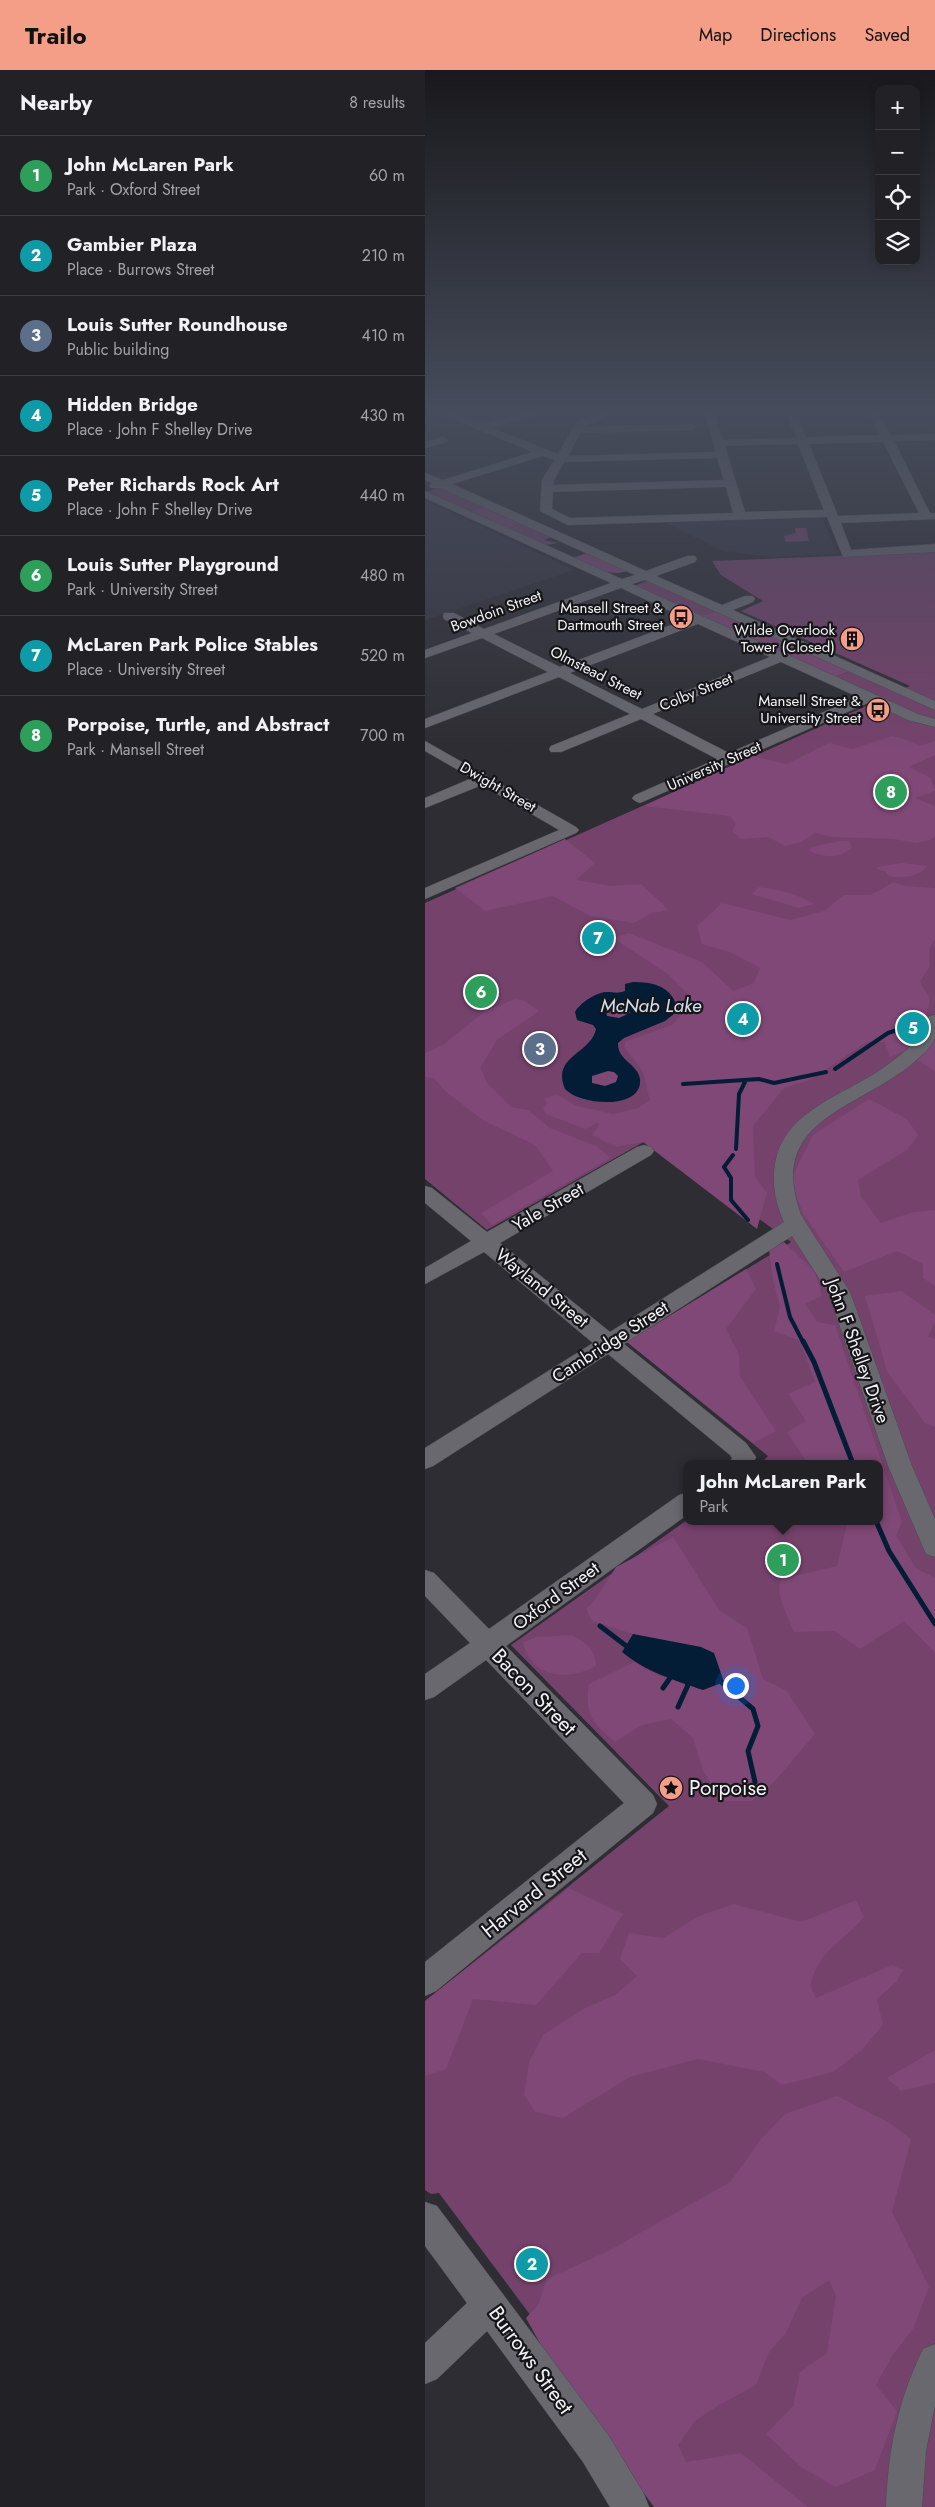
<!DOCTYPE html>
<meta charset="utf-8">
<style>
:root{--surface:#222226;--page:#2a2a2e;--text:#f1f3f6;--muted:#a2a4a7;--line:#3f3f43;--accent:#f49e88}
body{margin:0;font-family:Jost,sans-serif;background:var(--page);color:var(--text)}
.controls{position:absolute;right:15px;top:15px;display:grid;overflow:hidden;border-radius:10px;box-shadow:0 2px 12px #0003}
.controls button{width:45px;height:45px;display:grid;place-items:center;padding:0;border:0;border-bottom:1px solid var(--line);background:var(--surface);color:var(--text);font:25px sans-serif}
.you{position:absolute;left:310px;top:1615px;width:18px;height:18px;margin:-12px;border:4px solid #fff;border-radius:50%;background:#1a73e8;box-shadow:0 0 0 8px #1a73e833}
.badge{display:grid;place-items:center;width:32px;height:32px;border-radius:50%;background:var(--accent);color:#fff;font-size:16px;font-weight:700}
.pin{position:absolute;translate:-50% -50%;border:2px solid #fff;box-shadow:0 1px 5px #0006}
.popup{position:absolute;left:258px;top:1390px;width:200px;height:65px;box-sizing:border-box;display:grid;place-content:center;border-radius:10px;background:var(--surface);filter:drop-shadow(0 1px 4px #0005);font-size:16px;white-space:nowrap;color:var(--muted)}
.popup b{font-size:19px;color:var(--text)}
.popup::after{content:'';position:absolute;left:50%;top:100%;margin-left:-10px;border:10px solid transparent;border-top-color:var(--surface)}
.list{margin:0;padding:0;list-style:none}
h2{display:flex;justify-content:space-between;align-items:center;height:65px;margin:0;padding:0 20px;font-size:21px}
h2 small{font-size:16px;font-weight:400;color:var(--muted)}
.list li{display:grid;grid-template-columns:32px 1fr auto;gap:15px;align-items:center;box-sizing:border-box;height:80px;padding:0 20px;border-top:1px solid var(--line)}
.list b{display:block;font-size:19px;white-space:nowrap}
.list p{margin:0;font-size:16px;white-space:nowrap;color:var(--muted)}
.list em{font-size:16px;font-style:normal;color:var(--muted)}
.icon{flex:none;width:28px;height:28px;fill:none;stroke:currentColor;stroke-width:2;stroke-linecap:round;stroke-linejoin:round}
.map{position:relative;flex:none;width:510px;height:2437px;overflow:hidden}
header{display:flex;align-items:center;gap:30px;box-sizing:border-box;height:70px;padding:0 25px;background:var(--accent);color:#111}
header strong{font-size:24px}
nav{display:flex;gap:28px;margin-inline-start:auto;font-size:18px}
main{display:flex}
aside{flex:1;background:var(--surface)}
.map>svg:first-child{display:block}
</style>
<header>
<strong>Trailo</strong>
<nav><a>Map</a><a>Directions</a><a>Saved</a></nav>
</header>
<main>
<aside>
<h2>Nearby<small>8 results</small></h2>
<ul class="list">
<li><span class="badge" style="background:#2e9e5b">1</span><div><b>John McLaren Park</b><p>Park · Oxford Street</p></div><em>60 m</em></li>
<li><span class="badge" style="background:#0f9aa8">2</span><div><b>Gambier Plaza</b><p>Place · Burrows Street</p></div><em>210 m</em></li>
<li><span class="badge" style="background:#5c6f8a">3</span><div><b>Louis Sutter Roundhouse</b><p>Public building</p></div><em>410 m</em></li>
<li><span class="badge" style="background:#0f9aa8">4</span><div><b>Hidden Bridge</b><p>Place · John F Shelley Drive</p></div><em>430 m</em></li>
<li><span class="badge" style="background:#0f9aa8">5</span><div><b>Peter Richards Rock Art</b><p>Place · John F Shelley Drive</p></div><em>440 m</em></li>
<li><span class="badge" style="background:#2e9e5b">6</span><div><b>Louis Sutter Playground</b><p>Park · University Street</p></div><em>480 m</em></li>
<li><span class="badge" style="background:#0f9aa8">7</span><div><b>McLaren Park Police Stables</b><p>Place · University Street</p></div><em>520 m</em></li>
<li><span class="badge" style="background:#2e9e5b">8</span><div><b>Porpoise, Turtle, and Abstract</b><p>Park · Mansell Street</p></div><em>700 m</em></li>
</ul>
</aside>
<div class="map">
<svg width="510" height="2437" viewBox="0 0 510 2437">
<rect width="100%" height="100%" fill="#2e2d33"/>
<path fill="#363440" d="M0,430L149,500L0,550Z
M397,447L413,484L344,487L298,481L240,452Z"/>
<path fill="#75426c" d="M11,418H17L60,437L45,441L3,422Z
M95,453L127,467L119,470L133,473L120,475L84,459Z
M370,458H381L384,471L361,472L359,466L371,463Z
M510,482V2437H249L14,2123L6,2124L0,2120V1931L244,1736L86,1575L262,1450L454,1451V1394H335L343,1386L202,1272L366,1172L224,1069L62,1160L0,1109V833L457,629L410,607L425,601L472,622L485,616L316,541L338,531L296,505L287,491Z
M224,510L292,541L275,546L209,516Z"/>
<path fill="#7f4876" d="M60,437L95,453L84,459L45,441Z
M162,483L202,501C183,508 164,495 147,488Z
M292,541L425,601L410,607L275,546Z
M467,666L482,670L495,676L510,671V685L484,697L506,708L510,721L490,728L510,736V766L505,770L492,773L468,769L407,767L390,763L376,772L360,776L343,767L316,769L307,761L311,754L305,746L219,736L327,686L361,694L404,673L427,679Z
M140,769L170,793L151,810L186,816L216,814L244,840L227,843L209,853L165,846L128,826L60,841L30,818Z
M415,771H424L427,777C416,789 398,788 385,781L386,777Z
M477,793L502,796C494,807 477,809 464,806L460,801L453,800L451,797Z
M469,812L480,816L510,818V869L504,879L505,896L495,912L505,928C498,962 499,974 465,987L460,972H442L385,1010L359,1018L328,1056L330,1107L342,1123L332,1159L218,1072L191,1077L167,1065L175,1054L172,1053L160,1059L121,1044L118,1038L122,1034L120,1029L131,1024L152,1036L188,1044L213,1038L225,1030C221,1020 222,1009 216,999C211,991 204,985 199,977L201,971L247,955L268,930L244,905L188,868L204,863L277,892L308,921L329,913L335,898L307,883L277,874L272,856L297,833L365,850L399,841L419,825H445Z
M334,817C353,820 372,823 389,834L373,838L327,824Z
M90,929L100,931L114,941L72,970L55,998L63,1014L86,1037L103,1040L125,1058L171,1076L186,1088L67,1155L56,1143L128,1101L110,1075L59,1051L20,1021L9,1008L0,1007V983L18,975L60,941Z
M193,934L201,936L205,943L194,948L182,946L181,939Z
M510,967V1002L493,990Z
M183,1001L189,1002L193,1006L191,1012L180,1016L167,1013V1006Z
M444,1029L482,1049L493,1065L482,1080L433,1110L436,1127L456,1153L488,1142L510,1140V1216L498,1208V1194L472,1181L419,1202L378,1143L365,1111L388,1065Z
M359,1172L390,1202L397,1226L380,1234L392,1252L410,1255L477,1452L471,1466L491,1498L510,1508V1583L479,1551L435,1579L409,1561L369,1562C364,1548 349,1523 356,1509L412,1496L423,1451H454V1394H383L362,1362L381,1351L363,1324L390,1312L375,1271L349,1261L355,1237L348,1210L344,1180Z
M321,1199L331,1219L301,1259L314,1285L315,1306L351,1361L328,1373L202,1272Z
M477,1221L510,1245V1252L503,1267L510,1269V1357L500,1353L462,1301L440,1226Z
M248,1467L295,1541L322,1558L338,1609L362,1621L390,1664L350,1711L327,1731H298L279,1703L268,1668L246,1649L217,1655L190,1672C168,1653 159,1645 164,1614L209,1592L233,1605L278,1620L299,1612L276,1577L208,1564L167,1551L161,1539L170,1530L191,1497Z
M146,1565C160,1571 171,1580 171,1596C142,1612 106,1608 98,1572L112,1567Z
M144,1818L198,1844L174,1883H157L111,1935L48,1929L21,1999L0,2006V1931Z
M431,1830L439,1847C426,1864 406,1874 394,1893C390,1899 388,1908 385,1915L391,1928L467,1895L478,1900L472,1911L452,1929L458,1955L436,1981L408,2002L357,2015L339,2002L273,1989L205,2007L138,2048L110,2042L99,2025L104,1992L118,1965L160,1938L190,1925L212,1906L195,1889L204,1863L238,1868L274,1846L309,1834L376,1852Z
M510,1980V2013L476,2021L462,2008Z
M412,2026L465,2053L486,2069L467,2142L504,2217L488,2259L467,2286L451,2315L472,2341L450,2400L411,2417L376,2397L341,2364L368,2336L375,2302L402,2283L411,2226L404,2210L377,2228L361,2263L344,2282L331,2315L294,2335L270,2351L253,2375L261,2392L316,2383L383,2437H229L134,2308L101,2248L113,2235L122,2209L185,2180L305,2112L337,2068L360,2044Z"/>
<path fill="#031d36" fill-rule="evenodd" d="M208,912C226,912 244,915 251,934L249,944L240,951L199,968L193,973C192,990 213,994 215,1009C218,1040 156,1036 140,1019C126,986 166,984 171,959L168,955L152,950L150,942C155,933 170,923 181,922C189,922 192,924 200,921V914ZM193,934L201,936L205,943L194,948L182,946L181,939ZM183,1001L189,1002L193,1006L191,1012L180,1016L167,1013V1006Z
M208,1564L276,1577L289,1583L299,1612L278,1620C249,1610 221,1602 197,1582Z"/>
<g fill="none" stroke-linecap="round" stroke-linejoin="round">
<path stroke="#031d36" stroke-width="4" d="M487,958L496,959
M410,999L463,963L475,959
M258,1014L334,1009L349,1013L401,1002
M311,1079L314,1024L321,1010
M308,1085L299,1097L306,1108V1130L323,1150
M352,1194L365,1247L378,1272"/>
<path stroke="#031d36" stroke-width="5" d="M378,1271L389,1292L428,1394
M451,1451L464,1481L510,1554
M175,1556L204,1578
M294,1610L328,1639L333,1656L323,1681L330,1712
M238,1618L247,1605
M253,1637L263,1615L261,1610"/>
</g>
<path fill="#654078" d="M174,860L187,868L171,876L159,868Z
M118,969L130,975V981L128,984L114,988L101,984L99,978L103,972Z"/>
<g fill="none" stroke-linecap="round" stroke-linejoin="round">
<g stroke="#4b4b50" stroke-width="1">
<path id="minor" d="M4,339H17L57,354L113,339H128L127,341L67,358L133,384L152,351L184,339H198L159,357L266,354L271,357L266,360L155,363L143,386L291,382L280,345L281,339H291L290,345L298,370L371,368L360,339H370L381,367L455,365L442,339H452L465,365L510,364V370L469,371L505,443H510V449L416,453L426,480L510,474V482L418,487L402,447L143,455L115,441L117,410L129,390L118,386L27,414L221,501L262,486H270L272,489L270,492L231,506L297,535L320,526H328L330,529L328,532L308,540L510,631V640L220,510L207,514L493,644L510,649V657L483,650L445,632L215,733L210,731L207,728L210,725L292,689L216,649L136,682H126L124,679L126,676L205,644L134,607L0,658V649L123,602L57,568L0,588V580L47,563L19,549L18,546L19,543H29L59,559L186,513L0,428V421L197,509L210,505L16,418H6L4,416L7,413L0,410V403L18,410L108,382ZM458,372L494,443L413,446L384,374ZM373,374L399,440L320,442L300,376ZM292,388L299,410L128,415L129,410L139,392ZM301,417L308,443L145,448L127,439L128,422ZM196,518L262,549L135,597L69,564ZM273,554L345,587L217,639L145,603ZM356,592L433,627L304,683L228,644Z
M18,367L23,370L22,372L0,378V372Z
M0,671L151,757L154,760L151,763L0,829V818L134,760L57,715L0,738V728L47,708L0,681Z
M510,945C510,952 510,961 510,968C507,977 495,987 488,993C432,1040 341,1049 376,1145L425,1222L487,1396L510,1449V1487L501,1484L498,1477L463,1396L403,1222L367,1166L199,1274L321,1373L331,1387L328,1394H304L307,1388L305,1385L183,1284L8,1396L0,1399V1378L168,1273L59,1182L0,1214V1198L46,1171L0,1133V1116L7,1118L62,1162L212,1077L219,1075L226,1077L229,1081L226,1085L75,1173L185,1262L359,1152C350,1133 346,1110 351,1089C364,1036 427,1023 465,993C474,986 484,979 491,970C496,962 499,954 504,946Z
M262,1423V1445L81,1576L228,1725L232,1734L228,1743L11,1921L0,1926V1892L199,1733L61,1590L9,1627L0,1630V1604L45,1573L0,1526V1500L9,1503L64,1559L254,1425Z
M0,2132L12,2136L184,2366L219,2424L224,2437H185L158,2392L62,2261L12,2309L0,2314V2273L42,2233L0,2176Z
M510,2274V2335L501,2381L497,2437H461C463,2381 473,2330 498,2279Z"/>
</g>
<use href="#minor" fill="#69686f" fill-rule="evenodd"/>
</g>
<linearGradient id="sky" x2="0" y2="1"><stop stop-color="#19191c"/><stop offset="0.5" stop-color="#464c5b"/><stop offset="1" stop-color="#464c5b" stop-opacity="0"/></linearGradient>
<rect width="510" height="680" fill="url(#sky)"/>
<defs>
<g id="bus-disc" transform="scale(1.25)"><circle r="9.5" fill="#f49e88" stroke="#161619"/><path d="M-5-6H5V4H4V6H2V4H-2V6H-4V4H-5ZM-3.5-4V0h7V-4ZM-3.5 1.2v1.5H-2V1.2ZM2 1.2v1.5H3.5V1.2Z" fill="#111"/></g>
<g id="building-disc" transform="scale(1.25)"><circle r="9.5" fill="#f49e88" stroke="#161619"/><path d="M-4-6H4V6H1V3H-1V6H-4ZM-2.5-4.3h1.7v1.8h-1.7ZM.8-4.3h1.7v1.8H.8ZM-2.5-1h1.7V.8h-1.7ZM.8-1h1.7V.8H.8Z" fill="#111"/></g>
<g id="sight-disc" transform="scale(1.25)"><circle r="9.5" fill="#f49e88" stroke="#161619"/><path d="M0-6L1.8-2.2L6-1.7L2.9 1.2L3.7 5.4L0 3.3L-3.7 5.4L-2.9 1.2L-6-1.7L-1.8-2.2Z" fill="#111"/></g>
</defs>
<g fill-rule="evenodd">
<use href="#bus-disc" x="256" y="547"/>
<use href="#building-disc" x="427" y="569"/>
<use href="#bus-disc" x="453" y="640"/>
<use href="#sight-disc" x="246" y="1718"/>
</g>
<g text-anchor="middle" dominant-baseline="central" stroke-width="4.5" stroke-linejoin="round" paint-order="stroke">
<g font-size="15" fill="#f2f2f6" stroke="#161619" text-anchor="end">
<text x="238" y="538">Mansell Street &amp;<tspan x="238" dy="17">Dartmouth Street</tspan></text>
<text x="410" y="560">Wilde Overlook<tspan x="410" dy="17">Tower (Closed)</tspan></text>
<text x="436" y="631">Mansell Street &amp;<tspan x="436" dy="17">University Street</tspan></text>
</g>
<g font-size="15" fill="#f2f2f6" stroke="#161619">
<text transform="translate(71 541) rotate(-20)">Bowdoin Street</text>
<text transform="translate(171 603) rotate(27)">Olmstead Street</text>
<text transform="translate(271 622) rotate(-22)">Colby Street</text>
<text transform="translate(289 696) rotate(-24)">University Street</text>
<text transform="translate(73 717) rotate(30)">Dwight Street</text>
</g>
<g font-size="18" fill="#f2f2f6" stroke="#161619">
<text transform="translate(123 1137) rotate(-30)">Yale Street</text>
<text transform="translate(117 1218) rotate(39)">Wayland Street</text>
<text transform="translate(185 1272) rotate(-33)">Cambridge Street</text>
<text transform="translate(433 1281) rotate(70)">John F Shelley Drive</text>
<text transform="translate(131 1526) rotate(-36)">Oxford Street</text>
</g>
<g font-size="19" font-style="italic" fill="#d3e0f0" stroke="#161619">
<text x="226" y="935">McNab Lake</text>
</g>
<g font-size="21" fill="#f2f2f6" stroke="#161619">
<text transform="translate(109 1622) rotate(46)">Bacon Street</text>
<text transform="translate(109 1823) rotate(-39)">Harvard Street</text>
<text transform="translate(106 2290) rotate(54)">Burrows Street</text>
</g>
<g font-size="21" fill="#f2f2f6" stroke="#161619" text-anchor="start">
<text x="264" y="1718">Porpoise</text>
</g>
</g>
</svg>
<div class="controls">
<button>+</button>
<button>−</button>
<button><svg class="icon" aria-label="locate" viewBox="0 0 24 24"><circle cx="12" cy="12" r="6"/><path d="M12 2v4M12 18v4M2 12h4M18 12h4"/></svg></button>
<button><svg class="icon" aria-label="layers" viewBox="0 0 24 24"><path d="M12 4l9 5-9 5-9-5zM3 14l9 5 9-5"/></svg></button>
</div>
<div class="you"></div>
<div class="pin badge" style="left:358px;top:1490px;background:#2e9e5b">1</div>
<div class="popup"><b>John McLaren Park</b>Park</div>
<div class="pin badge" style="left:107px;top:2194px;background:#0f9aa8">2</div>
<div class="pin badge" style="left:115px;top:979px;background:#5c6f8a">3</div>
<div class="pin badge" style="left:318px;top:949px;background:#0f9aa8">4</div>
<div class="pin badge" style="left:488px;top:958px;background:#0f9aa8">5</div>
<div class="pin badge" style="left:56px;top:922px;background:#2e9e5b">6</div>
<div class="pin badge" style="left:173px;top:868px;background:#0f9aa8">7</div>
<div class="pin badge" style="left:466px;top:722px;background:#2e9e5b">8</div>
</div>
</main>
